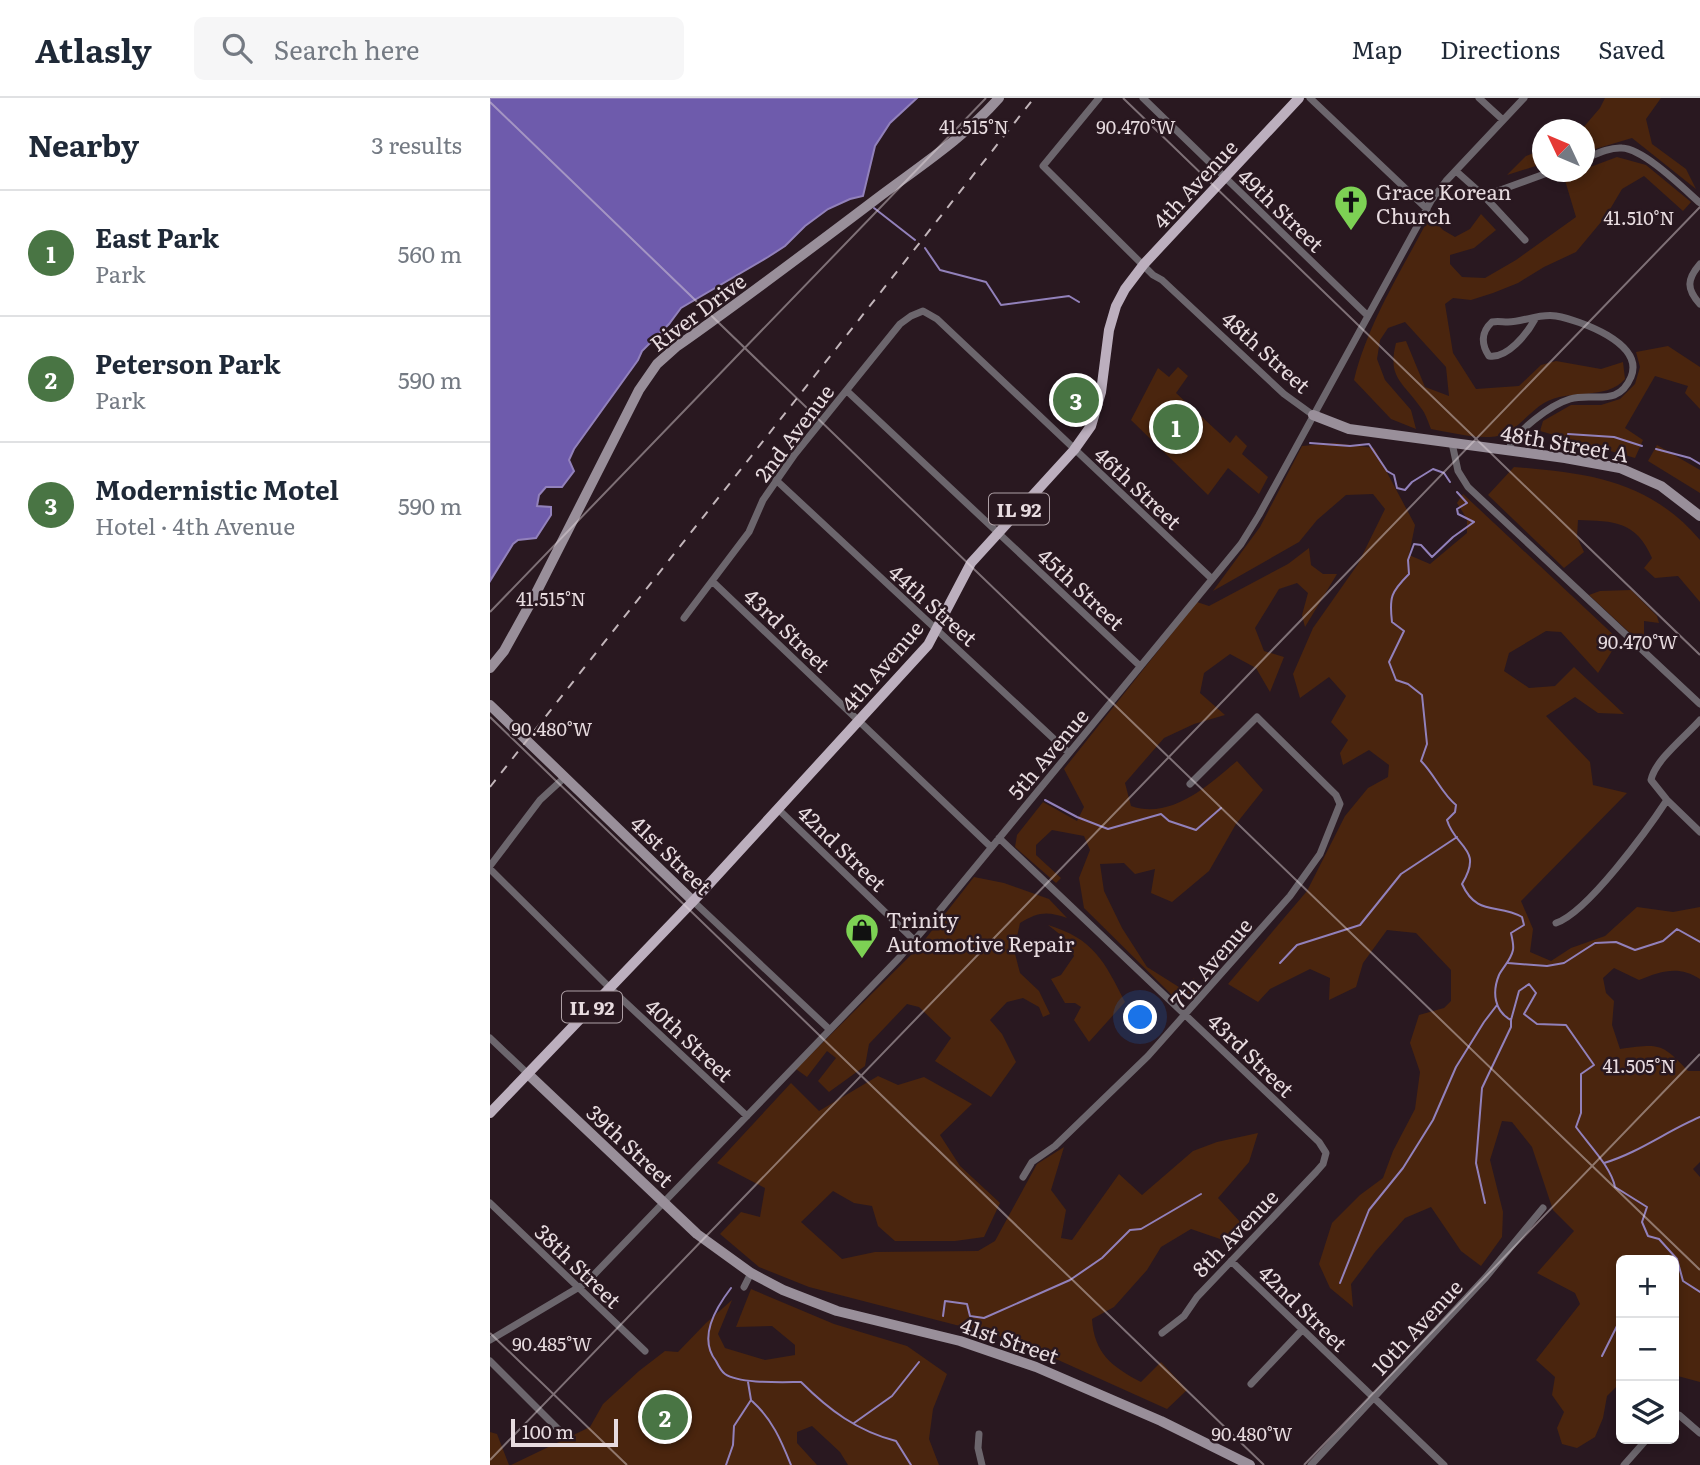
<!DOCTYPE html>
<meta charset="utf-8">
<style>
:root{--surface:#fff;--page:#f6f6f7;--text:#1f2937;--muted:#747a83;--line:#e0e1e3;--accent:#497544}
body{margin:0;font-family:Literata,serif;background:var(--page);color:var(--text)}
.controls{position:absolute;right:21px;bottom:21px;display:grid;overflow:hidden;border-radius:10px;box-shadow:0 4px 10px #0003}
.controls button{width:63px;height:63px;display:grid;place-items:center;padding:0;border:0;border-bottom:2px solid var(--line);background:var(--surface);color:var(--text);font:35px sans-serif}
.compass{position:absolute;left:1042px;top:21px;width:63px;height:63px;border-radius:50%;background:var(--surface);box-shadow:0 4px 10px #0003;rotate:314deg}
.scale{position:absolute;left:21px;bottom:18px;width:107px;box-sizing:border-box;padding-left:7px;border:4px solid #e7dbdf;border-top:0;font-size:19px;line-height:24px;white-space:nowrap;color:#e7dbdf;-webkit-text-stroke:5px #291820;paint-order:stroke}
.you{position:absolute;left:651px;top:920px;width:24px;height:24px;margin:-18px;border:5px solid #fff;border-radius:50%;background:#1a73e8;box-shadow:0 0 0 10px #1a73e833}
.badge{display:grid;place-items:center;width:46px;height:46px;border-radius:50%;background:var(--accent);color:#fff;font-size:23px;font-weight:700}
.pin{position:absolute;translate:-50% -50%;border:4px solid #fff;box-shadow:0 2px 7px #0006}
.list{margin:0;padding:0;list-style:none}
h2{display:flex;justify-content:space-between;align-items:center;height:91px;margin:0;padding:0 28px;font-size:30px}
h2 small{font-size:23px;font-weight:400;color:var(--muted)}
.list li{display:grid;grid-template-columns:46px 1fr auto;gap:21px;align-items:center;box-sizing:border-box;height:126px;padding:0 28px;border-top:2px solid var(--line)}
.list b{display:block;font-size:26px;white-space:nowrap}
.list p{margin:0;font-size:23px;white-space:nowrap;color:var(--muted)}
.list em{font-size:23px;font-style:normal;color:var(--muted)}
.icon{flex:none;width:38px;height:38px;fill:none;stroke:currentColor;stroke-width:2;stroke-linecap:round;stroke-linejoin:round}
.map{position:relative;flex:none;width:1210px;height:1367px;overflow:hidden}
header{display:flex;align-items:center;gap:42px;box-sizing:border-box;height:98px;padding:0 35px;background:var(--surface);border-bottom:2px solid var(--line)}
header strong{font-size:33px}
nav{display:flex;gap:38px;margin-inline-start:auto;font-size:24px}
.search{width:490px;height:63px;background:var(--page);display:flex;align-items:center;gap:18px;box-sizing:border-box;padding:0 24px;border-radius:10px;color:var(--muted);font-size:26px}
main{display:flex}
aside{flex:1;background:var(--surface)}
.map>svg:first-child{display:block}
</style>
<header>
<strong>Atlasly</strong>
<div class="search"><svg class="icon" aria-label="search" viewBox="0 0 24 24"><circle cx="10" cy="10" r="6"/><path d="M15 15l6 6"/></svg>Search here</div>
<nav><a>Map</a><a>Directions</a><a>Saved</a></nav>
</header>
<main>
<aside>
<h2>Nearby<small>3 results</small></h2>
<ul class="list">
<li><span class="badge">1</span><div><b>East Park</b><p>Park</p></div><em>560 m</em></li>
<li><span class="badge">2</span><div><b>Peterson Park</b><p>Park</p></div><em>590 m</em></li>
<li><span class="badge">3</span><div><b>Modernistic Motel</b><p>Hotel · 4th Avenue</p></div><em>590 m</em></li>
</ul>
</aside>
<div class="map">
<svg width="1210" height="1367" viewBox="0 0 1210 1367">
<rect width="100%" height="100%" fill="#291820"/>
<path fill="#4a250e" d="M1115,0H1171L1156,21L1162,46L1196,71L1206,91L1142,40L1095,54L1094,32L1092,31L1110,10Z
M1052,52V66L1017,77L1036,58Z
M1127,59L1156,67L1201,104L1193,113L1154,78L1132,91L1116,118L1086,154L1054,169L1028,185L1003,195L981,202L963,200L955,206L963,255L986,291L1029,288L1051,267L1066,263L1111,271L1133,264L1135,281C1116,303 1080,290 1054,305C1036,316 1024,338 1000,339C981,340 959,334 941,331C938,324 936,316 931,310C913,284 897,280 906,245L916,243L935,289L959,298L956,269L915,224L898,230L890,242L887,261L895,282L921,312L926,331L901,321L864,282C879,222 912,172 940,118L953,132L965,139L980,131L991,116L1006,132L984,150L960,157V166L972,179L995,180L1026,162L1086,119L1074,79L1094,74L1095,71Z
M1178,248L1210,269V311L1195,295L1198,288L1165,278L1135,330L1153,342L1145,360L1050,333L1053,323L1081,307H1111L1130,301L1145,286L1150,269L1146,254Z
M688,269L698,278L686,295L740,345L746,337L757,348L752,356L778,379L769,396L738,370L718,397L641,322L668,270L679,279Z
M845,345L884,350L925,427L919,457L940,466L977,435V421L967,405L973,396L1129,542L1108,575L1071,534L1056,533L1019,555L1014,573L1039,590L1065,588L1084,569L1134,616L1108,615L1085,599L1056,618L1100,664L1103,687L1137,695L1031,803L1043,831L1040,854L1061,863L1081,850L1115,838L1147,809L1183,814L1210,809V881C1189,867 1171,873 1149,882L1124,870L1113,880L1116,895L1124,903L1122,927L1130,951C1169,946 1171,944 1198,973H1210V1064L1203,1071L1210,1079V1284L1184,1277V1162H1131V1284L1117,1298L1113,1320L1105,1339L1087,1350L1072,1346L1067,1330L1074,1314L1062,1297L1065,1279L1046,1262L1090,1206L1085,1195L1047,1175L1084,1133L1063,1112L1042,1049L1022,1024L1012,1023L1000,1062L1013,1114L1012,1139L991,1168L971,1153L941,1109L915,1120L885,1154L861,1186L863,1209L840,1190L829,1166L842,1125L870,1097L893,1080L903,1053L925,1011L930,974L920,945L929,917L954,910L961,903V872L926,835L897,832L873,865L866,889L839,902L840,880L820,871L780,891L768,904L738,886L817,793L855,718L878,690L898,679L899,667L879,652L853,667L850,655L858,642L841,624L856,598L839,579L810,600L803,576L823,530L868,466L895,411L883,396L856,397L827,422L809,444L723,493L770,429L812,348Z
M1167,347L1210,372V395L1158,363Z
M1024,369C1097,375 1159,382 1210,442V504L1188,478L1165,480L1154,470L1162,460C1146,423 1124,423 1088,422L1087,439L1094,454L1074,470L998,397Z
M819,450L821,467L833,476H847L815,529L812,517L818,495L807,485L789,491L765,530L774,553L794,559L780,594L766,570L740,556L714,575L710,595L735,617L704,626L674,640L635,685L641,708C681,722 719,687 747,663L773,692L746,726L719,773L682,804L661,795L665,771L645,776L634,765L610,766L614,793L632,830L657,869L692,891L704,880L707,889L689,904L594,810L589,780L600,752L594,738L562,732L546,747V757L571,780L566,785L525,749L527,737L553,704L587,723L594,709L574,671L707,504L719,508L798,466Z
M1141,492L1167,518L1169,525L1154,523V548L1099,497L1110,493Z
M484,779L514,785L559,801L577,820C557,813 548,814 530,825L524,852L530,875L549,893L560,916L553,919L549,909L533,900L517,904L500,922L512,936L526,964L501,999L445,963L461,940L429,909L417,906L379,946L375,968L339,994L328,983L346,960L337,953L317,979L306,971L429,849Z
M558,827C604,841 614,863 635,904L599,944L584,922L591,909L585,905H575L561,881L571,877L584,858L576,841Z
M388,978L408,987L434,979L482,1006L450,1037L470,1068L510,1105L494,1139L465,1143H405L388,1128L382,1108L364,1105L343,1093L311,1124L352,1161L385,1154L488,1153L505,1143L547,1066L574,1049L561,1092L576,1112L571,1140L582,1142L629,1076L652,1097L703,1053L727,1044L768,1035L759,1064L728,1100L752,1126L733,1142L701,1131L671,1149L657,1172L624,1209L602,1221C604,1255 622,1269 651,1284L671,1264L697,1292L677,1311L524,1242L319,1189L269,1169L230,1136L251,1114L270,1119L275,1090L227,1065L301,985L329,1013Z
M261,1191L344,1226L417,1248L457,1276L443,1311L439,1341L449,1367H358L350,1354L322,1328L307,1334V1345L327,1367H21L100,1329L113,1306L149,1273L175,1253L188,1254L216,1225L242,1202L228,1236L235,1250L275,1262L305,1257V1247L282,1228L246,1229Z
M0,1334L7,1336L19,1367H0Z"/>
<path fill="#6e5bac" stroke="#9281bb" stroke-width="2" d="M0,0H427L400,25L385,48L373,98L360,101L338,111L315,128L295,148L278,159L191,210L179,226L152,253L148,262L84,351L79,362L84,373L72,389H56L49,397L47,408L61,409V417L46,440L28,442L23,446L0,483Z"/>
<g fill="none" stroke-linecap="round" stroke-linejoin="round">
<path stroke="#9281bb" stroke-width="2" d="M384,110L425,142
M435,150L450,172L496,184L511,207L579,198L589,204
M1078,336L1124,339L1152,348
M820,345L860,348L879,346L897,373L904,377L907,390L915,392L922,384L943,371L954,375L960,384
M1166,351L1200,360L1210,366
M967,394L977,405L967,411L968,416L984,424L963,439L942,459L931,447L924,446L918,462L919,476C901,494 899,499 902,524L914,533L899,564L906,582L918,586L932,597L937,646L931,663C945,677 952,696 966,707L965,714L957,722C965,750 994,750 972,786C987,819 1008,805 1032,819L1034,827L1021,835C1022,840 1024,847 1023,852C1021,862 1013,869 1009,877C1002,894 1004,913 1021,922L1029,893L1039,886L1046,895L1034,916L1047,926L1076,927L1104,967L1091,976V1015L1086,1029C1099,1047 1121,1069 1125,1089L1157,1109L1152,1124L1158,1138L1169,1141L1187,1161L1193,1183L1210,1194
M555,702L587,719L618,731L671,716L679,723L706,732L731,710
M790,865L807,847L870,827L911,776L967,739
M1018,865L1057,868L1074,865L1105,845L1126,844L1145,852L1173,843L1187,831L1210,844
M1114,1065C1148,1055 1177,1033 1210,1019
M995,1105L986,1065L992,990L1021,929V922
M850,1185L879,1112L913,1070L943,1022L966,969L994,924L1007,907
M241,1190C225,1211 208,1240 226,1263C228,1267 232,1274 235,1276C249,1286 293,1284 311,1284C339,1312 367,1333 406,1343L421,1367
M453,1218L455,1203L477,1206L480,1218L494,1220L580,1182L612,1160L640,1132L651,1131L711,1096
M1112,1258L1131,1220
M262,1303C282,1321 291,1342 301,1367
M364,1325L402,1298L429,1264
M236,1367L243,1347L244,1328L261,1302L258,1284"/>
<path stroke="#6c666d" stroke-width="7" d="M609,0L553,68L663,177L672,182L794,296L823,317
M653,0L878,218
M820,0L937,111
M989,0L1013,22
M1094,61C1106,56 1120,49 1132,50C1154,51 1193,90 1210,105
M966,73L994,98L1035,142
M994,98L1060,74
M1210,166C1197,181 1196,191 1210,206
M357,293L650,568
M962,345L968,373L978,389L1210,606
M1018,352C1026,333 1060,307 1080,301C1103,294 1128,310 1141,279C1155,245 1089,222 1066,218C1050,215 1033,224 1018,224C1012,224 1008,223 1002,224C991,234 991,246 999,258C1017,261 1037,236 1045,221
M286,382L579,655
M222,483L501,749
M194,520L259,434L273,402L305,356L410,226L421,218L433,213L447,221L721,480
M1210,622C1196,638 1165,662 1161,682L1177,702L1210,734
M288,711L424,842
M509,740L829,1044L836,1055L833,1066L826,1074L707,1199L694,1218L672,1235
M0,768L50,702L75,679
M0,771L120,890L257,1018
M203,803L339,931
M1066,825C1097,815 1158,731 1177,702
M0,940L38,976
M533,1079L542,1064L565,1048L658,958L800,798L830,756L850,706L846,697L767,619L700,686
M0,1105L155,1253
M741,1163L954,1367
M254,1189L261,1175
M0,1242L96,1185L409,860L441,823L751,446L769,417L941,103L956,83L1034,0
M0,1263L69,1332
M761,1286L812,1232
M1184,1317H1189L1210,1335
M489,1336L488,1350L492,1367
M821,1367L996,1179L1053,1110
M1134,1367L1157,1341"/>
<path stroke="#998f9a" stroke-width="10" d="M823,317L859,331L1075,360L1130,370L1171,388L1210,418
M0,570L14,553L45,497L149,292L167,266L186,249C253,202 319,152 385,102C427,70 473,41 509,0
M0,607L203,803
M38,976L207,1136L261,1175L293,1192L347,1213L470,1243L546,1269L671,1323L760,1367"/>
<path stroke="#bcafbe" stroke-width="10" d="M0,1015L209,797L438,547L481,465L584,352L601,328L611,294L619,232L626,208L635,191L654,166L809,0"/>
<path stroke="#c2b5ba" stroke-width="2" stroke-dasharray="9 9" stroke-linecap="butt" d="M0,689L544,0"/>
</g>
<path fill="none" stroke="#e7dbdf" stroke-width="2" stroke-opacity="0.45" d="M633,0L1210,557M0,4L1210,1172M0,514L496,0M0,619L774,1367M0,1235L137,1367M0,1362L1210,109M814,1367L1210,956"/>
<defs>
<g id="church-pin" transform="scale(1.75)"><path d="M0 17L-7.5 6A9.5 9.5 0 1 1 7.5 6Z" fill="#7dd154" stroke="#291820"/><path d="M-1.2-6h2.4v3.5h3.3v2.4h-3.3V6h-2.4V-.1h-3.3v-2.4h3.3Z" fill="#111"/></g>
<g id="shop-pin" transform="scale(1.75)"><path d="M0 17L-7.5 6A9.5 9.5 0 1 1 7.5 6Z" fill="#7dd154" stroke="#291820"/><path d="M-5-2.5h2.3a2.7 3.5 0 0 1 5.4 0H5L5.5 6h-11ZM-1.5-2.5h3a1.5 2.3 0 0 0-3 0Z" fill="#111"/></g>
</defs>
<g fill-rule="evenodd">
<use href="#church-pin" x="861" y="104"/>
<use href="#shop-pin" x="372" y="832"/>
</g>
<g text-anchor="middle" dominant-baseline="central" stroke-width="5" stroke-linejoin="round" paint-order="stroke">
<g fill="#291820" stroke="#aea0a6" stroke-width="2">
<rect x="499" y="395.5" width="60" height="31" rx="5"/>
<rect x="72" y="893.5" width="60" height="31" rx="5"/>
</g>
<g font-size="19" font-weight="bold" fill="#e7dbdf">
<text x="529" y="411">IL 92</text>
<text x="102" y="909">IL 92</text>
</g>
<g font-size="21" fill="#e7dbdf" stroke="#291820">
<text transform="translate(704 85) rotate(-47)">4th Avenue</text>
<text transform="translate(792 111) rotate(44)">49th Street</text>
<text transform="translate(207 213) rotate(-37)">River Drive</text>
<text transform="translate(777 253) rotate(42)">48th Street</text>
<text transform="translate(303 334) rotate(-53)">2nd Avenue</text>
<text transform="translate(1075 344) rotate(10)">48th Street A</text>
<text transform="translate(649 389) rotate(43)">46th Street</text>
<text transform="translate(592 490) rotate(43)">45th Street</text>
<text transform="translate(444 506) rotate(42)">44th Street</text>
<text transform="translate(298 531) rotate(44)">43rd Street</text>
<text transform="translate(391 567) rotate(-49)">4th Avenue</text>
<text transform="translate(557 655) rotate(-50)">5th Avenue</text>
<text transform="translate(353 749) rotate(44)">42nd Street</text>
<text transform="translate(182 756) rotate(44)">41st Street</text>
<text transform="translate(720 864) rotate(-49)">7th Avenue</text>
<text transform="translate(200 941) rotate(43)">40th Street</text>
<text transform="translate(762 956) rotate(44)">43rd Street</text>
<text transform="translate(141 1047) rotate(43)">39th Street</text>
<text transform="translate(744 1134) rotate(-46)">8th Avenue</text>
<text transform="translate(89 1167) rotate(44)">38th Street</text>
<text transform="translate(814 1209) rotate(44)">42nd Street</text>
<text transform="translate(926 1228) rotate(-47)">10th Avenue</text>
<text transform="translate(520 1241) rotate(19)">41st Street</text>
</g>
<g font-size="21" fill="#e7dbdf" stroke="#291820" text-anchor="start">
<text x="886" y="92">Grace Korean<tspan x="886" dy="24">Church</tspan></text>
<text x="396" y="820">Trinity<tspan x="396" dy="24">Automotive Repair</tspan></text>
</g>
</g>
<g font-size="18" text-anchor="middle" fill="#e7dbdf" stroke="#291820" stroke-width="5" stroke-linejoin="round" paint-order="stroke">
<text x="646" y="36">90.470°W</text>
<text x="484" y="36">41.515°N</text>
<text x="1149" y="127">41.510°N</text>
<text x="61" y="508">41.515°N</text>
<text x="1148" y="551">90.470°W</text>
<text x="62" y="638">90.480°W</text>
<text x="1149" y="975">41.505°N</text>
<text x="62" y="1253">90.485°W</text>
<text x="762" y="1343">90.480°W</text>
</g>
</svg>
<div class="controls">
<button>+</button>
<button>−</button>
<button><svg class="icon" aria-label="layers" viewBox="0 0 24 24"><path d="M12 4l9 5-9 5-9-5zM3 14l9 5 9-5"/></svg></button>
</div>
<svg class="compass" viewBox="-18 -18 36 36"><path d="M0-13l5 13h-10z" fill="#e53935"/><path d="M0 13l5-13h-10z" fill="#747a83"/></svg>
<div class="scale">100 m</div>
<div class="you"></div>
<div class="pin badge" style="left:686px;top:329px">1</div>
<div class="pin badge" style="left:175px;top:1319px">2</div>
<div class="pin badge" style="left:586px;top:302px">3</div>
</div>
</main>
